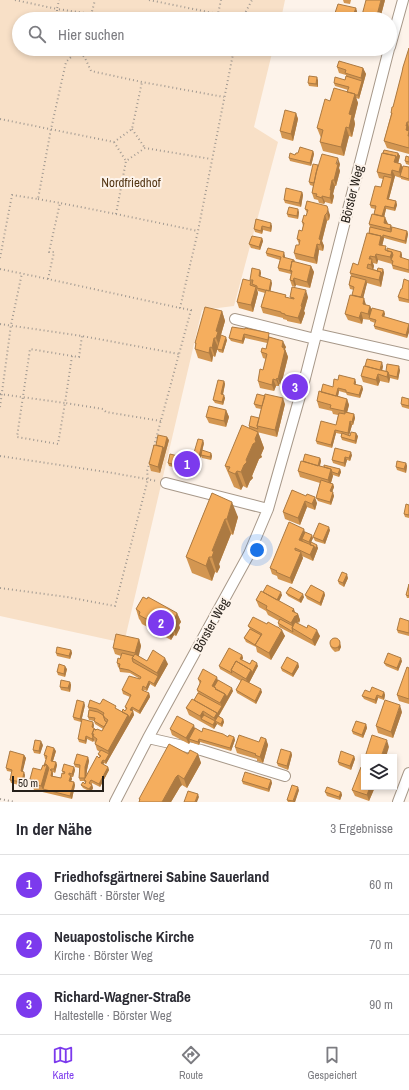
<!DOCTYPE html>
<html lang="de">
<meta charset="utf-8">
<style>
:root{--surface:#fff;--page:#f7f7f7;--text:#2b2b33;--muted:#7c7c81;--line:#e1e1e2;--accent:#7c3aed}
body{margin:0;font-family:"Archivo Narrow",sans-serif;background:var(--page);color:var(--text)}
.controls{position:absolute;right:12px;bottom:12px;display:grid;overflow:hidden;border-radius:0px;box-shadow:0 2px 6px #0003}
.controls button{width:36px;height:36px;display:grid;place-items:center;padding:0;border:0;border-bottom:1px solid var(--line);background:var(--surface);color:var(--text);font:20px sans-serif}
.scale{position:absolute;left:12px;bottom:10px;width:92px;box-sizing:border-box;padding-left:4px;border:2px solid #251f19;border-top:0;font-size:11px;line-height:14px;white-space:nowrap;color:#251f19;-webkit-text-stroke:3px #fdf3ea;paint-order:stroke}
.you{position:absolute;left:257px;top:550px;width:14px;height:14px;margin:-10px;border:3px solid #fff;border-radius:50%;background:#1a73e8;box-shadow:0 0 0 6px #1a73e833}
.badge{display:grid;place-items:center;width:26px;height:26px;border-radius:50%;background:var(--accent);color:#fff;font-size:13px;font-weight:700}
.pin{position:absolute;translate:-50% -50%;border:2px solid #fff;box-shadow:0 1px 4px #0006}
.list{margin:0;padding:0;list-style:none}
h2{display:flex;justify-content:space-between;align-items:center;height:52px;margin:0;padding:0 16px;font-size:17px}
h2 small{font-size:13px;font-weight:400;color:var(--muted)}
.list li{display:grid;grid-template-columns:26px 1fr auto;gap:12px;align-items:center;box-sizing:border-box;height:60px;padding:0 16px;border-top:1px solid var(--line)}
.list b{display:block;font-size:15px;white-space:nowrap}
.list p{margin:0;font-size:13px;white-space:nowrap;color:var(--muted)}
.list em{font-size:13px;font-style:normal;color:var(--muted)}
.icon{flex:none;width:22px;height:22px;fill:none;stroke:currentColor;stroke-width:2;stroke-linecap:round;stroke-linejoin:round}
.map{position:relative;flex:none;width:409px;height:802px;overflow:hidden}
.search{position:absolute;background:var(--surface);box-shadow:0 2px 6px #0003;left:12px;right:12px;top:12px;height:44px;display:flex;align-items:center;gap:10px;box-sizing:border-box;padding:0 14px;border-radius:22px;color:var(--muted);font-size:15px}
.sheet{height:232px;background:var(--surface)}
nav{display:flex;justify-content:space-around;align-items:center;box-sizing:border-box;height:56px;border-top:1px solid var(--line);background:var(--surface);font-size:11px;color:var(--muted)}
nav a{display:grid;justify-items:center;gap:2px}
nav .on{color:var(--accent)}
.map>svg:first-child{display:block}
</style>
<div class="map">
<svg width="409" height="802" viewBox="0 0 409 802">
<rect width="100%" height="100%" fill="#fdf3ea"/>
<path fill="#f8e0c7" d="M0,0H285L281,19H19V49H273L254,127L278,142L234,306L202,310L124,643L0,616Z"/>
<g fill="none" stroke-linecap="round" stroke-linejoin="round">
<g stroke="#a79889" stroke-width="12">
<path id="minor" d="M390,47L403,0
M235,319L315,339
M317,334L409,355
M166,483L268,509
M148,738L201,750L285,776
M115,802L148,738L249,554L268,509L304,382L389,49
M398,802L409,773"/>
</g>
<path stroke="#a19991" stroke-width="2" stroke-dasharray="1 3" stroke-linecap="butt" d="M15,0L57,9L59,0
M149,0L218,14L221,0
M57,19V9L92,14L113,19
M90,19L95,0
M242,19L252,0
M74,49L78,50L85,58L91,71L142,82L224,97
M0,119L114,142L132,129L142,82
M132,129L145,148
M114,142L126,161
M38,199L60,203
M116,214L198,231
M0,258L12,195L38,199L51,129L66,62L79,49
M0,269L48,279L180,308
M48,279L54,252H49L60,203L116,214L126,161L145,148L211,159
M0,324L82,336L179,354
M72,356L30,349L17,437L58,444L65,403L103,409L106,412L161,421
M0,394L65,403L72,356L79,357L82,336
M0,407L11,325L22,273
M154,446L191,310L180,308L198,231L234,49
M0,456L113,473L157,481
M0,588L67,597L115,606L148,479L147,471L152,455
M0,799L15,802"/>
<use href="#minor" stroke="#fff" stroke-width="10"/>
</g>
<path fill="#d39651" d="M343,0H351L350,4L344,3Z
M385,0L380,19H349L337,16L335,13L357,11L356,14L362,15Z
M409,48V154L387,148L384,141L391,114V113L393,107L402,74V72Z
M337,67L363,68L366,74L359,99L356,98L358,103L354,119L355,124L352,137L349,136L344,156L323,151L320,142L321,138L317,128L330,101L347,92L348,90L335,86L334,83L345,80L346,76V75L339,73Z
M318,80V87L309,86L308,83Z
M296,113L298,119L293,141L282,138L280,131Z
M313,151L314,154L311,166L290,161L289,158L298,153Z
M383,153H398L400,156L398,163L401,164L402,167H409V181L401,179V178L395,176L389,199L396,201L397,205L395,211L386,209L384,217L388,224L391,225L392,228L407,231L408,234L406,244L384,238L382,246L387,250L401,252L402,255V258L409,260V273L393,269L392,265V264L378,260L377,264L373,263L374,266L373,269L384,272L381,287L367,283L363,298L366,305L370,306L371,309L384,311L385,314L384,317L409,324V332L407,338L375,329L374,326L375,323L370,321V320L363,319L362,324L348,320L345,314L354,290L350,289L349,285L351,276L350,273L358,265L369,233L370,227L369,224L374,214L375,209L371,208L370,205L381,187L383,179L379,178L377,172Z
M409,157V165L406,164L405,161Z
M340,164L339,168L340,171L336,186H335L333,194L334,196L332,204L325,202L324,204L319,203L318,200L314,199L312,193L313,186L310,185L309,182L318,165Z
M302,192L303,195L301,207L285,203L284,200Z
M307,201L330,215L329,220L327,221L322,241L324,246L323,251L319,250L317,264L296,259L294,253L299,245V244L297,239L302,231L303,226L302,222L306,216L307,213L305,209Z
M299,212L298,219L288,217L287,214Z
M256,219L272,226L271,232L263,230L262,234L255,232L254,229Z
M262,238L263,241L260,250L251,248L249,244Z
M266,253L285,256L284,258L294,260L295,262L311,266L314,272L310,288L296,285L295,287L292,286L290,280L291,274L279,271L278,268L280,260L267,256Z
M260,270L261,273L260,277L272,283L270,291L286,295V297L291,299L290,297H308L304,311L305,313L301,324L287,321V320L283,319V318L263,313L261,307L265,293L258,291L257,289L258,293L253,312L239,308L237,302L251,281L250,280Z
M409,281V303L399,301L398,297L402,289Z
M222,311L225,321L220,338L227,340L223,353L219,352L217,349L218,347L215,357L213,356L212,362L198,358L195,349L196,345L195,343Z
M245,329L270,337V338L286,347L285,349L288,357L281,385L279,384V386H276L274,391L260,388L258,381L263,370L266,359L263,358L261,352L266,349L267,343L245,338L243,344L231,341L229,338Z
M365,366H383L382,370L386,371L400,370L398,380L390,378L389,383L380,381L378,386L363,382L361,376Z
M224,381L225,384L223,395L225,398L223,405L215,403L213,400Z
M356,382L355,385L362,386L363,389L360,398L347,395L346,393L339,391L338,396L347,399L349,405L347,412L354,414L355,418L353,425H352L349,435L358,436L356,444L342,440L341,437V434L336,433L332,448L317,444L316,441L336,425L338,415L333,414L332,411L319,408L317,401L321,392L333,387Z
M409,399V409L402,407L401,404Z
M254,404H285L277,437L257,432H258L264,448L261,455L262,457L259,459L252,476L253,478L250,481L247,488L243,486L241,490L234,487L225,466L249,428V426L259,418L261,409L256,408Z
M226,410L229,417L226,427L209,423L206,417Z
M169,440L160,473L151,471L149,464L156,445Z
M204,443L202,451L211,453L212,456L211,460L202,458L201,456L197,473L180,469L179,465L193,456Z
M352,455L350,461L347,460L345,467L333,463L332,460Z
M178,456L179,459L177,468L169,466L168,463Z
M320,458L321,461L320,466L324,467L340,469L341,472L339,477L333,475L331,483L333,484L334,487L332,492L334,496L331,505L318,501L316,498L320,483L300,477L298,471L303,461Z
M406,463L407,466L406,473L397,470L396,467Z
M292,490L317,503L315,510L307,507L300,525L285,519L283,512Z
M212,493L238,517L233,535L231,534L219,564L220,567L217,573L215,572L212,581L192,573L186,557Z
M409,505V518L405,517L404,514Z
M330,530L325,544L315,541L313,537Z
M305,532L313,538L311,542L318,548L313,561L302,556L303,558L292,584L278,579L277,576L272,574L270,568Z
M348,578L344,587L339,584L338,581Z
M409,584V598H407L406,595Z
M263,592L282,595L279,601L298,614L300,620L299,623L298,622L297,623L320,636L315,646L279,627L278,623L279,621L268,615L266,611L259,607L256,600Z
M324,592L325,595L321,606L307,599L305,595Z
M286,593L304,597L301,603L288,596Z
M136,609L177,613L181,622L179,625L180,628L176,636L174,635L171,640L142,624L140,620L139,619Z
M409,621V636L398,633L397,630Z
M267,624L279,628L285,636L271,660L257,652L256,647L246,642L244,638L250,629L248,626Z
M139,639L141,646L138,656L147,661L168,664L155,687L150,684L147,691L144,690V691L149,693L150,697L140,714L133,710V711L134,715L106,764L104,763L103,764L108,767L109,770L100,787L92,783V784L93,788L91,792L83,788L81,785L85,783L84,781H80L79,778V768L75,767L74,764L88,757L89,761L87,770L86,776L100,758L98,754L100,752L97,750L94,740L93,742L87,739L86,744L79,742L78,739L94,725L93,728L96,730L102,731L103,729L95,724L94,721L89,720L88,717L89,710L88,707L100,704L117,709L122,712L125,711L126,710L125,707L130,697L123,694L122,690L140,679L130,673L120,672L119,668V667H118L117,663L120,659L121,656L115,654L113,648Z
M339,640L341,647L339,651L335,652L332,649L330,646Z
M71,650L72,653L70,659L57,656L56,653Z
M242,655L243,658L242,660L250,664L258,666L249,683L262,692L256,704L237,693L236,690L241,681L220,669L219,666Z
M402,661L398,671L386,666L384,663Z
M298,663L299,667L293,677L282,671L281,668Z
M409,668V704L399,701L397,695Z
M67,669L65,677L58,675L57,672Z
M198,679L218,680L233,691L219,716L223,719L224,722L222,727L217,724L214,729L189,715L186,708L194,700L198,693L197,690L200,684Z
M70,682L71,685L70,692L61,690L60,687Z
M370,692H384L385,695L384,700L378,698L376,704L364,699L362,696Z
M85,705L81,722L74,720L73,717Z
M402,712L393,738L378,733L376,726Z
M366,724L367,728L363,738L353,734L352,731Z
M195,728L202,732L228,737H234L235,740L231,751L200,742L199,745L190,742L189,744L172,735L170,729Z
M266,739L268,745L263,763L257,761V759L237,753L235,747L259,742Z
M43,745L40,754L34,753L33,750Z
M56,751L53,761L56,762L57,765L55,773L53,772V776L61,778L63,773L62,771L74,767L75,770L73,777H71L72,779L71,781L74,782L75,785L72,799L34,790L30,779L41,770L44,766L46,759H45L44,755Z
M291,752L292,755L288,770L278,766L277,763Z
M188,754H198L201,763L187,788L182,785L180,787L171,802H139V799Z
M24,755L26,758L22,772L25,775L23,786L11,783L10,780L12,772L7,771L6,768Z
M354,756L355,759L351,770L339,765L338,762Z
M271,780L272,783L269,792L243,784L242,781Z
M364,787H375L369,801L355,796L352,790Z
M299,790L295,802H288L287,800Z
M325,792H341L342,795L340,800L327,796Z"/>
<path fill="#ac7a42" d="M381,0H385L380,19H376Z
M356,8L357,11L356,16L354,13Z
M363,68L366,74L359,99L358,95L362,81L361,78Z
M317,77L318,80V87L316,84Z
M355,94L358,103L354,119L355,124L352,137L349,128V114Z
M296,113L298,119L293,141L291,134Z
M407,122L409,127V138L406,130V126Z
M346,127L349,136L344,156L341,147Z
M313,151L314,154L311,166L310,163Z
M398,153L400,156L397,168L394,162L396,156Z
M338,158L340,164L339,168L340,171L336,186L334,180Z
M401,164L404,170L401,176L399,172Z
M392,170L395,176L388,202L387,199L392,178L391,175Z
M332,180L335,186L333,194L334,196L332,204L330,198V190Z
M302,192L303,195L301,207L299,203Z
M322,196L325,202L324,204L322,198Z
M396,201L397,205L395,211L394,208Z
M385,206L386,209L383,222L381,219Z
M298,209L299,212L298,219L297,216Z
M328,209L330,215L329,220L327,213Z
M325,215L327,221L322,241L324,246L323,251L319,239Z
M385,217L388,224L384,223Z
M271,223L272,226L271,232L270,228Z
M391,225L393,231L392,235L390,229Z
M262,226L263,230L262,234L261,231Z
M407,231L408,234L406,244L405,241Z
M383,235L384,238L381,251L379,245L381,236Z
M262,238L263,241L260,250L259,247Z
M317,244L319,250L317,264L314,258Z
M284,252L285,256L284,261L283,257Z
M392,252L394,258L391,260L390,257Z
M401,252L402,255L401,260L400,257Z
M376,254L378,260L377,264L375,257Z
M370,256L374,266L373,271L369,259Z
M311,266L314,272L310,288L307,282Z
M383,269L384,272L381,287L379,280L381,272Z
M260,270L261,273L260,279L259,276Z
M294,278L296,285L295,287L293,281Z
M271,280L272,283L270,294L268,291Z
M366,280L367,283L362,303L361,300Z
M256,287L258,293L253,312L251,305Z
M306,290L308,297L304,311L305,313L301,324L298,318Z
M364,298L366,305L363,304Z
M370,306L373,312L370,318L368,314Z
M222,311L225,321L220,338V348L216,338V331Z
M384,311L385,314L383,319L382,316Z
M361,312L363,319L362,324L359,318Z
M409,324V332L407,338L406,335Z
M244,334L245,338L243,344L242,341Z
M226,337L227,340L223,353L222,350Z
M214,338L218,347L215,357L212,348Z
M283,341L286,347L285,349L288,357L281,385L278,379L282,347Z
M210,347L213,356L212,362L209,353Z
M382,362L383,366L381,376L380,373Z
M399,366L400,370L398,380L397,377Z
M388,372L390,378L389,383L387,377Z
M378,374L380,381L378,386L376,380Z
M277,378L279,384V386L276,380Z
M273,379L276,386L274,391L272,385Z
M355,379L356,382L355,387L354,384Z
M224,381L225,384L222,398L221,394Z
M362,386L363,389L360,398L359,395Z
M338,388L339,391L337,401L335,398Z
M224,395L225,398L223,405L222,402Z
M283,398L285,404L277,437L275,430Z
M347,399L349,405L346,417L344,411Z
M226,410L229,417L226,427L224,421Z
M354,414L355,418L353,425L352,422Z
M350,421L352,425L349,436L348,433Z
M335,430L336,433L332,448L331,445Z
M258,432L264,448L261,455L262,457L259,459L252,476L253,478L250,481L247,488L241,472Z
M356,433L358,436L356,444L355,441Z
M167,437L169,440L160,473L158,467L163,447Z
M203,440L204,443L197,473L196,469Z
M351,452L352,455L350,461L349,458Z
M211,453L212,456L211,460L210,457Z
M178,456L179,459L177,468L176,465Z
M345,457L347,460L345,467L344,463Z
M320,458L321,461L318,471L317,468Z
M406,463L407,466L406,473L404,469Z
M331,469L333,476L330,486L328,480Z
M340,469L341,472L339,477L338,474Z
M237,471L243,486L241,490L235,474Z
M333,484L334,487L331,495L330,491Z
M333,492L334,496L331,505L330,502Z
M315,497L317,503L315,510L312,504Z
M305,501L307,507L300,525L298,518Z
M232,502L238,517L233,535L227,519Z
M225,519L231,534L219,564L220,567L217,573L212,557V551Z
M329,527L330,530L325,544L323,541Z
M304,529L306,535L302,539L303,542L299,540Z
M312,535L313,538L310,545L309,542Z
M317,545L318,548L313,561L310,555L314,546Z
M301,552L303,558L292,584L290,578Z
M209,557L215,572L212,581L206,566Z
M347,574L348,578L344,587L343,583Z
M281,592L282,595L277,605L276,602Z
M324,592L325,595L321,606L320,603Z
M303,594L304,597L301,603L299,600Z
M294,609L298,622L294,629L291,623L292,611Z
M177,613L181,622L179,625L180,628L176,636L173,627L175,618Z
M298,614L300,620L299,623L296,616Z
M171,625L174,635L171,640L168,631Z
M282,630L285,636L271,660L269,653Z
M317,630L320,636L315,646L312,640Z
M139,639L141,646L138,660L135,653Z
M339,640L341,647L339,651L338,647Z
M71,650L72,653L70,659L69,656Z
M242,655L243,658L241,662L240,659Z
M165,658L168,664L155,687L154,684L158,676L157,673Z
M401,658L402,661L398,671L397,668Z
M257,663L258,666L248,685L246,679L251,670Z
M298,663L299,667L293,677L292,674Z
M65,666L67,669L65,677L64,674Z
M217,677L219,684L216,692L212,686Z
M149,681L150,684L147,691L146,688Z
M70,682L71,685L70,692L68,688Z
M232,688L233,691L218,717L215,721L214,718L222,706L220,703L225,694Z
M261,689L262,692L256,704L255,701Z
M384,692L385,695L384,700L382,697Z
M149,693L150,697L140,714L139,711Z
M377,695L378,698L376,704L375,700Z
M84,702L85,705L81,722L80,719Z
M400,705L402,712L393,738L391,732Z
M132,707L134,715L110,757L108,751Z
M203,711L205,718L201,719L200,716Z
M223,719L224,722L222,727L221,724Z
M215,721L217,724L214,729L213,725Z
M93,722L94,725L93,731L92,727Z
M366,724L367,728L363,738L362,735Z
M194,725L196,732L189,739L190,742L189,744L186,738Z
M86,736L87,739L86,744L85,741Z
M93,737L94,740L93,742L92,739Z
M234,737L235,740L231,751L230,748Z
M199,739L200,742L199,745L198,742Z
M266,739L268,745L263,763L260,757Z
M387,740L389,747L386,757H381Z
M41,741L43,745L40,754L39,751Z
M54,748L56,751L52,764L51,761Z
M291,752L292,755L288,770L287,766Z
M109,754L110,757L106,764L105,761Z
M198,754L201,763L187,788L184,779Z
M24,755L26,758L22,775L21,771Z
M354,756L355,759L351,770L350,766Z
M88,757L89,761L87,770L86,781L85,778V767Z
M103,760L104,763L102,766L101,763Z
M56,762L57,765L55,773L54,769Z
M47,765L50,771L43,789L41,786Z
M74,767L75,770L73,777L72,774Z
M108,767L109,770L100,787L99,784Z
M51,769L53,774L52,779L51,776Z
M24,772L25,775L23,786L22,782Z
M71,775L72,779L70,784L69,781Z
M178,775L182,785L180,787L171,802H162L176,777Z
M271,780L272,783L269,792L268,789Z
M74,782L75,785L72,799L70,796Z
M92,785L93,788L91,792L89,789Z
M298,787L299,790L295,802H293Z
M370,787H375L369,801L367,795Z
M341,792L342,795L340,800L339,797Z
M198,794L199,797L197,802H195Z"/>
<path fill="#f5ae5e" stroke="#ac7a42" d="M366,0H381L376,19H361Z
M338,4L356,8L354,13L362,15L361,19L335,13Z
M409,48V122H407L406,126H407L406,130L409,131L408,136H409V148L384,141L392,113H391L392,107H393L402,72L403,67Z
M339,61L363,68L361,78L345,73L346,70L337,67Z
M309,76L317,77L316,84L308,83Z
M346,76L362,81L358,95H355V94L347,92L349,87L334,83L335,77L345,80Z
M334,88L355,94L349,114L352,115L349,128L346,127L341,147L320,142L323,130L317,128L325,99L330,101Z
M285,110L296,113L291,134L280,131Z
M300,147L313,151L310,163L289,158L290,153L295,155L296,153H298Z
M384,150L398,153L397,159L396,156L383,153Z
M382,153L396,156L394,162L401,164L399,172L392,170L391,175L377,172Z
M322,154L338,158L336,164H338L334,180H332L330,190H331L330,198L322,196V198L316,196L317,194L312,193L316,173Z
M406,156L409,157V162L405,161Z
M313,164L318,165L314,183L309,182Z
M403,166L409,167V179L400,176Z
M384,176L392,178L387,199L396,201L394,208L385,206L382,216L374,214L376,206L370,205L375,186L381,187Z
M286,188L302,192L299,203L284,200Z
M307,201L327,206L328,209L327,213L325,215L319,239L321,240L320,245L317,244L314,258L294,253L296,245H299L300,240L297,239L299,230L302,231L304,223L302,222L304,215L306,216L308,210L305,209Z
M289,207L298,209L297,216L287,214Z
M372,214L385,217L384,223L391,225L390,229L369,224Z
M256,219L271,223L270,228L262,226L261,231L254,229Z
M370,227L391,232L392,227L407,231L405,241L383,235L382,240L381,236L369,233Z
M367,233L381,236L379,245L386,246L385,250L392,252L390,257L376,254L375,257L370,256L369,259H372L371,265L368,264L367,268L381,272L379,280L350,273L353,263L358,265Z
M252,236L262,238L259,247L249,244Z
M268,248L284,252L283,257L294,260V261H292L290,271H292L278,268L281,257L266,253Z
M387,248L401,252L400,257L409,260V270L392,265L393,261L391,260L393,255L392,252L387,251Z
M292,261L311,266L307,282L294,278L293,281L290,280L292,271H290Z
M252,268L260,270L259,276L271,280L269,291L257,288V286L252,284L253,280H250Z
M378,268L383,269L382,274L381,272L377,271Z
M351,276L366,280L361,297L352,295L354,287L349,285Z
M243,279L251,281L250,285L256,287L251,305L237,302Z
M404,279L409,281V300L398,297L401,289H402Z
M292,287L306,290L301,306L302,307L298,318L285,315V314L281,313V312L261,307L266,290L286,295L285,297L294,299V298L290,297Z
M350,295L364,298L363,304L370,306L368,314L361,312L359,318L345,314Z
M205,307L222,311L216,331L218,332L216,338H214L212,348L210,347L209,353L195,349L196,343H195Z
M372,308L384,311L382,316L409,324L406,335L374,326L376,320L369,318Z
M232,327L245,329V328L269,333L268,340L244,334L242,341L229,338Z
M221,335L226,337L222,350L217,349Z
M269,337L283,341L282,347L284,348V350H285L278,379L277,378L276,380L273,379L272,385L258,381L260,369L263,370L267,354L261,352L262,348L266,349Z
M367,359L382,362L380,370L365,366Z
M387,364L399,366L397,377L389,375L388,372L386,371Z
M364,366L388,372L387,377L378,374L376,380L361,376Z
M339,375L355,379L354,384L362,386L359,395L346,392V390L338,388L336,396L321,392L323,384L333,387L334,379L338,380Z
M218,380L224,381L221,394L224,395L222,402L213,400Z
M319,391L347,399L344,411L330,408L331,405L317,401Z
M257,394L265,396L262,406L254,404Z
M265,394L283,398L275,430L257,426Z
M402,397L409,399V406L401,404Z
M209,406L226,410L224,421L206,417Z
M345,412L354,414L352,422L350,421L348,433L335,430L331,445L316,441L321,421L336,425L339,413L345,414Z
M251,416L259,418L257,426L258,429L249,426Z
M242,425L258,432L255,439L256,442L253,444L246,460L247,462L244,465L241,472L237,471L235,474L228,471L230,467L225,466Z
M351,432L356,433L355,441L341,437L342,433L350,436Z
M158,435L167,437L164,450L163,447L156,445Z
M198,439L203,440L196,469L179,465L182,453L193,456Z
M154,445L163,447L158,467L149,464Z
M335,448L351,452L349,458L345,457L344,463L332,460Z
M202,450L211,453L210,457L201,455Z
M170,454L178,456L176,465L168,463Z
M305,454L320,458L318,466L303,461Z
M301,461L331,469L328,480L298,471Z
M397,461L406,463L404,469L396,467Z
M324,465L340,469L338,474L332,472L331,469L324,467Z
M321,480L333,484L330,491L333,492L330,502L316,498Z
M292,490L306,496L307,494L315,497L312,504L305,501L298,518L283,512Z
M212,493L232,502L227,519H225L212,551H214L212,557H209L206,566L186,557Z
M406,504L409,505V515L404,514Z
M289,522L304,529L299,540L314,546L310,555L295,548V550L301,552L290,578L276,572L277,571L270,568Z
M319,523L329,527L323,541L313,537Z
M305,532L312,535L309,542L302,539Z
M311,542L317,545L315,549L314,546L310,545Z
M342,572L347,574L343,583L338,581Z
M409,584V596L406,595Z
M267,585L281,592L277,600L263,592Z
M311,585L324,592L320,603L305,595Z
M290,587L303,594L299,600L286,593Z
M261,591L294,609L292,611L298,614L296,616H295L291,623L266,609L267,606L256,600Z
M143,597L147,599L148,597L177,613L175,618L177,619L173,627L171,625L168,631L139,615L140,612L136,609Z
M253,617L267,624L268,622L277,627H278L279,628L282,630L269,653L255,645L262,634L248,626Z
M400,618L409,621V633L397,630Z
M280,619L293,626L292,628L293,632L278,623Z
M295,622L307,628L308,625L317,630L312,640L292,628Z
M250,629L261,635L255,645L244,638Z
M116,634L139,639L135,653L113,648Z
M330 643a5 5 0 1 1 10 0a5 5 0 1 1-10 0Z
M57,647L71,650L69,656L56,653Z
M229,648L242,655L240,659L250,664L252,660L257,663L252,673L251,670L236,661L231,670L232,673L219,666Z
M153,650L165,658L157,673L132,658L135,654L147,661Z
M122,653L134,656L132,658L133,662L158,676L154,684L149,681L146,688L143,686L142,690L149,693L139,711L132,707L130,710L133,711L129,718L128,715L122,712L123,709L125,711L127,708L125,707L131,695L122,690L129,676L140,679L141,677L129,670L119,668L120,664L117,663L118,658L120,659Z
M388,653L401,658L397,668L384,663Z
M287,657L298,663L292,674L281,668Z
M236,661L251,670L246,679L231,670Z
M59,664L65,666L64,674L57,672Z
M407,667L409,668V699L397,695Z
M203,669L217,677L212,686L216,688L215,689L225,694L220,703L197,690L201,681L198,679Z
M242,679L261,689L255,701L236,690Z
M61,680L70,682L68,688L60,687Z
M218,680L232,688L227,697L225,694L216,689L214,687Z
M372,687L384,692L382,697L377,695L375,700L362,696L365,690L370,692Z
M198,693L222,706L217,714V713L194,700Z
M103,699L116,706L115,708L128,715L108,751L95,744L97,739L93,736L94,734H92L94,729L96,730L97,729L102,731L108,720L104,717V716L103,715L104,713L97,709L88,707L90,700L100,704Z
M192,699L217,713L214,718L203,711L200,716L186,708Z
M77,700L84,702L80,719L73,717Z
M385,700L400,705L391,732L376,726Z
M89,710L98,712L103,715L105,721L107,722L104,727L94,721L95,718L88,717Z
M204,715L215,721L213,725L201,719Z
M177,716L194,725L186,738L170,729Z
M218,716L223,719L221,724L215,721Z
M82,719L93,722L92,727L96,730L94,729L92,734L93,737L92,739L86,736L85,741L78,739Z
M356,721L366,724L362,735L352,731Z
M195,728L202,732L203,728L223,734L228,737L229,735L234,737L230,748L199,739L198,742L189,739Z
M239,735L259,742L261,737L266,739L260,757L255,755L256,754L235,747Z
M372,735L387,740L381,757H365Z
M35,740L41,741L39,751L33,750Z
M169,744L188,754L190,750L198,754L184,779L178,775L176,777L162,802H139L140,799H139Z
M47,746L54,748L51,761L56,762L54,769H51L50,770L52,771L51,776L61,778L62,773L64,774L65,772L62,771L64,764L74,767L72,774L69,773V775H71L69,781L74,782L70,796L43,789L49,768L47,765L45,764V766H44L47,756L44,755Z
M281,749L291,752L287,766L277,763Z
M101,750L109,754L105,761L103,760L101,763L108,767L99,784L91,780L89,783L92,785L89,789L81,785L83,782L85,784L86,781L84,780L97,756L99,758L101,756L98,754Z
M10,751L24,755L21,771L24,772L22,782L10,780L12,770L6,768Z
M341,751L354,756L350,766L338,762Z
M77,754L88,757L85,767V778H79L80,765L74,764Z
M45,764L47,765L41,786L32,783L33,780L30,779L33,768L41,770L43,765L45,766Z
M361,767L364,768V787H370L367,795L352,790Z
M245,772L271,780L268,789L242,781Z
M292,785L298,787L293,801L287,800Z
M327,787L341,792L339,797L325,792Z
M188,791L198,794L195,802H184Z"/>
<g text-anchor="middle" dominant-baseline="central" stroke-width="4" stroke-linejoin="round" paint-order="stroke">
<g font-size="13" fill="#563918" stroke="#fdf3ea">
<text x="131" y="182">Nordfriedhof</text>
</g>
<g font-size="13" fill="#251f19" stroke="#fdf3ea">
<text transform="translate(352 194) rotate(-76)">Börster Weg</text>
<text transform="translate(211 625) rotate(-61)">Börster Weg</text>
</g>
</g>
</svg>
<div class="controls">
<button><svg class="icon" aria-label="layers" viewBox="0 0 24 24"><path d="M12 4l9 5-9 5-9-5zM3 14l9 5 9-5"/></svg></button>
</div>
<div class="scale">50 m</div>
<div class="you"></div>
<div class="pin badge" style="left:187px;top:464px">1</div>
<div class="pin badge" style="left:161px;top:623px">2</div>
<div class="pin badge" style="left:295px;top:387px">3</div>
<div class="search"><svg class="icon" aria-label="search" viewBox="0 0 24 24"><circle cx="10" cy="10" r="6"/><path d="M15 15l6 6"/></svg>Hier suchen</div>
</div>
<section class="sheet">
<h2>In der Nähe<small>3 Ergebnisse</small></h2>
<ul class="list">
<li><span class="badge">1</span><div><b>Friedhofsgärtnerei Sabine Sauerland</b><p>Geschäft · Börster Weg</p></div><em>60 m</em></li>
<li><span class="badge">2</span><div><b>Neuapostolische Kirche</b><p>Kirche · Börster Weg</p></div><em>70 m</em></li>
<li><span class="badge">3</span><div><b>Richard-Wagner-Straße</b><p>Haltestelle · Börster Weg</p></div><em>90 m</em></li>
</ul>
</section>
<nav>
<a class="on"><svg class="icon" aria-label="map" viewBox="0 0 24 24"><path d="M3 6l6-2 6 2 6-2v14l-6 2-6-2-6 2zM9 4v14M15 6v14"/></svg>Karte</a>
<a><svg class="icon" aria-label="directions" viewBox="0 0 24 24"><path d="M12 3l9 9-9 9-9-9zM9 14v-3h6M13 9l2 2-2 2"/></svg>Route</a>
<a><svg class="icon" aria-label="saved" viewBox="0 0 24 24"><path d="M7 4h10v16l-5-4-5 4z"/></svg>Gespeichert</a>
</nav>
